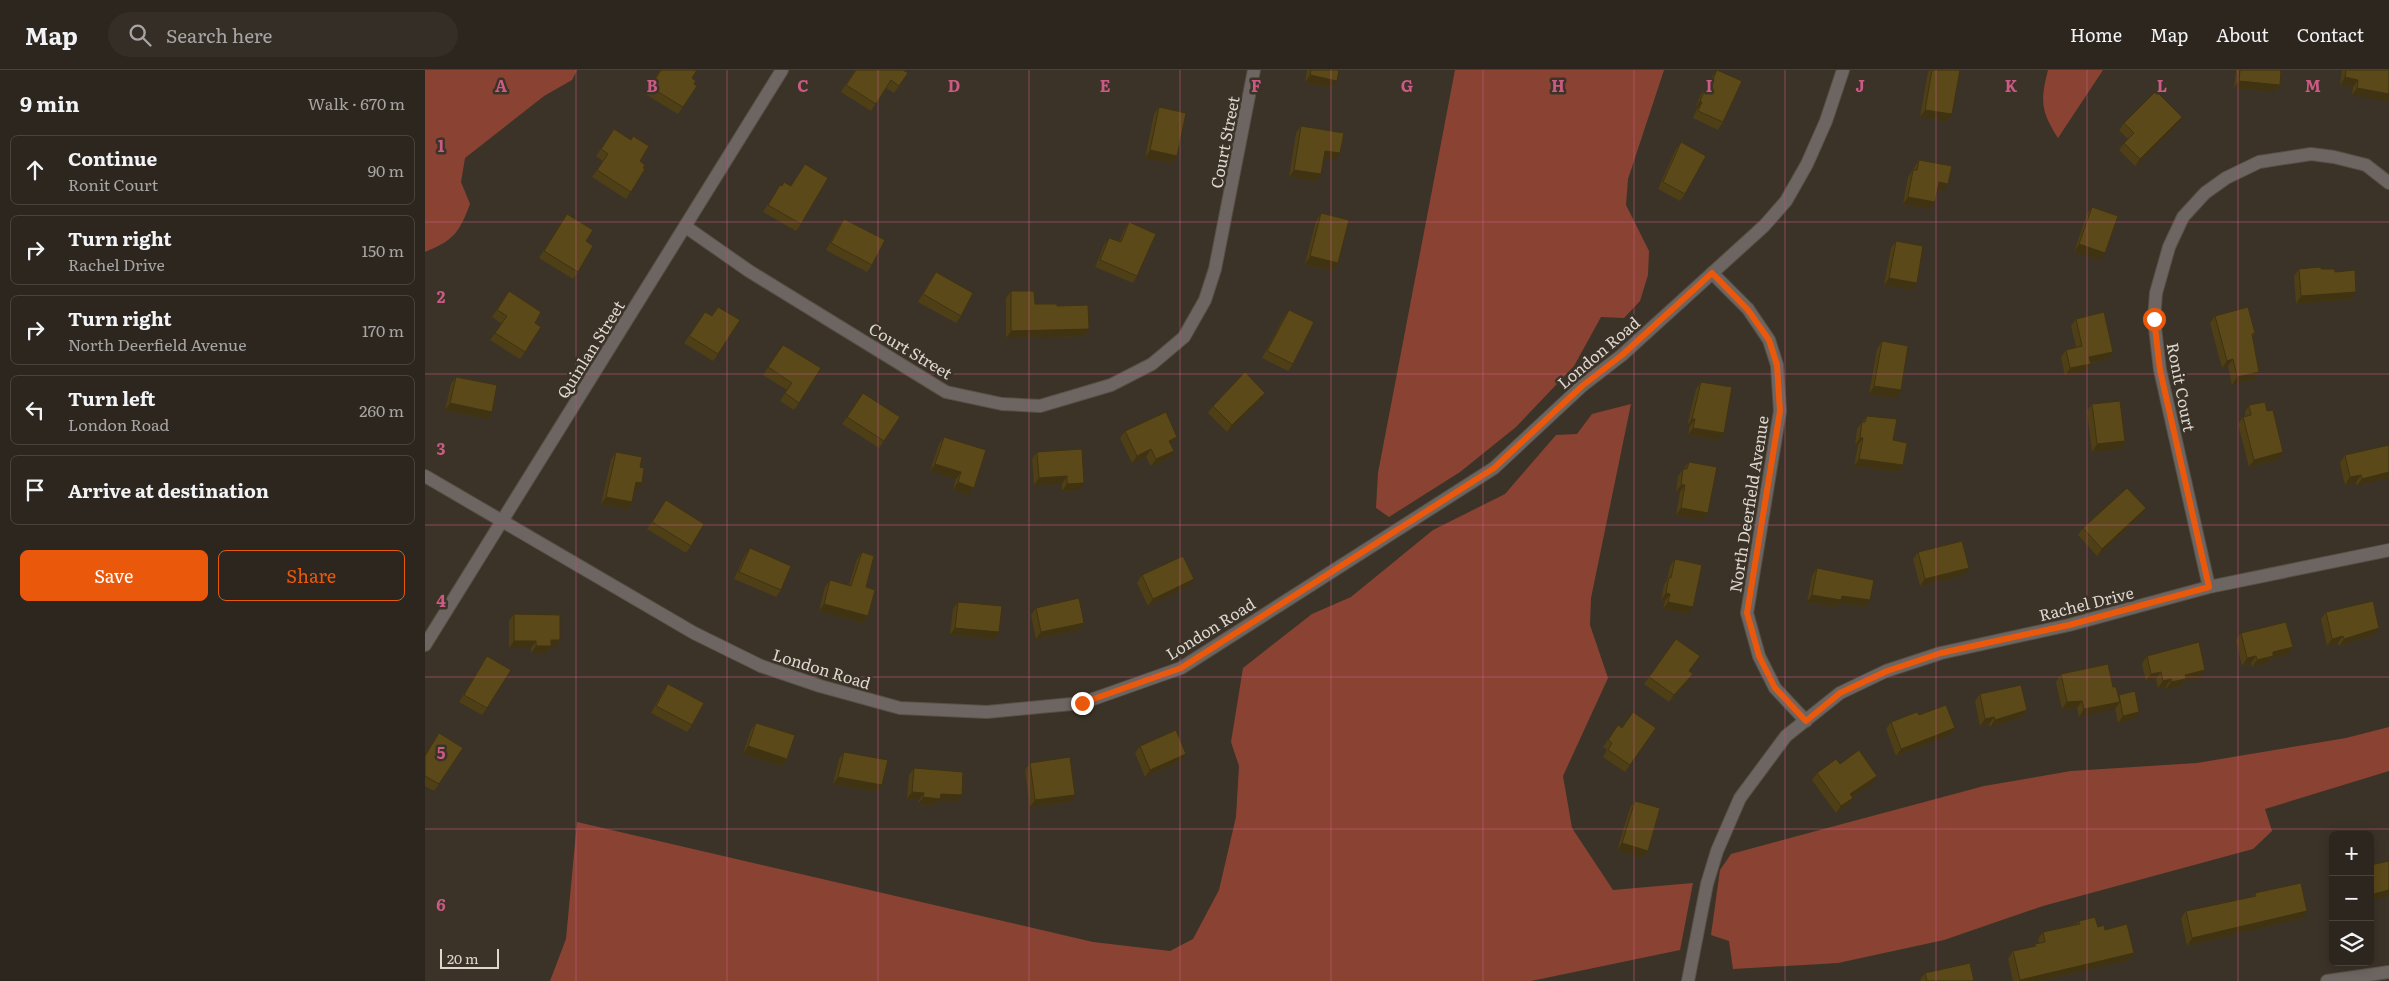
<!DOCTYPE html>
<meta charset="utf-8">
<style>
:root{--surface:#2d261e;--page:#352e27;--text:#f1f3f6;--muted:#a7a5a4;--line:#48433c;--accent:#ea580c}
body{margin:0;font-family:Literata,serif;background:var(--page);color:var(--text)}
.controls{position:absolute;right:15px;bottom:15px;display:grid;overflow:hidden;border-radius:8px;box-shadow:0 2px 12px #0003}
.controls button{width:45px;height:45px;display:grid;place-items:center;padding:0;border:0;border-bottom:1px solid var(--line);background:var(--surface);color:var(--text);font:25px sans-serif}
.scale{position:absolute;left:15px;bottom:12px;width:59px;box-sizing:border-box;padding-left:5px;border:2px solid #ddd7d0;border-top:0;font-size:14px;line-height:18px;white-space:nowrap;color:#ddd7d0;-webkit-text-stroke:4px #3c3328;paint-order:stroke}
.stop{position:absolute;width:15px;height:15px;margin:-11px;border:4px solid #ea580c;border-radius:50%;background:#fff}
.stop.end{background:#ea580c;border-color:#fff;box-shadow:0 1px 5px #0008}
.list{margin:0;padding:0;list-style:none}
h2{display:flex;justify-content:space-between;align-items:center;height:65px;margin:0;padding:0 20px;font-size:21px}
h2 small{font-size:16px;font-weight:400;color:var(--muted)}
.list li{display:grid;grid-template-columns:32px 1fr auto;gap:15px;align-items:center;box-sizing:border-box;height:70px;margin:0 10px 10px;padding:0 10px;border:1px solid var(--line);border-radius:8px}
.list b{display:block;font-size:19px;white-space:nowrap}
.list p{margin:0;font-size:16px;white-space:nowrap;color:var(--muted)}
.list em{font-size:16px;font-style:normal;color:var(--muted)}
.actions{display:flex;gap:10px;padding:15px 20px}
.actions a{flex:1;padding:11px 0;border:1px solid var(--accent);border-radius:8px;text-align:center;font-size:18px;color:var(--accent)}
.actions .main{background:var(--accent);color:#fff}
.icon{flex:none;width:28px;height:28px;fill:none;stroke:currentColor;stroke-width:2;stroke-linecap:round;stroke-linejoin:round}
.map{position:relative;flex:none;width:1964px;height:911px;overflow:hidden}
header{display:flex;align-items:center;gap:30px;box-sizing:border-box;height:70px;padding:0 25px;background:var(--surface);border-bottom:1px solid var(--line)}
header strong{font-size:24px}
nav{display:flex;gap:28px;margin-inline-start:auto;font-size:18px}
.search{width:350px;height:45px;background:var(--page);display:flex;align-items:center;gap:12px;box-sizing:border-box;padding:0 18px;border-radius:28px;color:var(--muted);font-size:19px}
main{display:flex}
aside{flex:1;background:var(--surface)}
.map>svg:first-child{display:block}
</style>
<header>
<strong>Map</strong>
<div class="search"><svg class="icon" aria-label="search" viewBox="0 0 24 24"><circle cx="10" cy="10" r="6"/><path d="M15 15l6 6"/></svg>Search here</div>
<nav><a>Home</a><a>Map</a><a>About</a><a>Contact</a></nav>
</header>
<main>
<aside>
<h2>9 min<small>Walk · 670 m</small></h2>
<ul class="list">
<li><svg class="icon" aria-label="ahead" viewBox="0 0 24 24"><path d="M12 20V5M6 11l6-6 6 6"/></svg><div><b>Continue</b><p>Ronit Court</p></div><em>90 m</em></li>
<li><svg class="icon" aria-label="right" viewBox="0 0 24 24"><path d="M7 20v-9h11M14 6l5 5-5 5"/></svg><div><b>Turn right</b><p>Rachel Drive</p></div><em>150 m</em></li>
<li><svg class="icon" aria-label="right" viewBox="0 0 24 24"><path d="M7 20v-9h11M14 6l5 5-5 5"/></svg><div><b>Turn right</b><p>North Deerfield Avenue</p></div><em>170 m</em></li>
<li><svg class="icon" aria-label="left" viewBox="0 0 24 24"><path d="M17 20v-9H6M10 6l-5 5 5 5"/></svg><div><b>Turn left</b><p>London Road</p></div><em>260 m</em></li>
<li><svg class="icon" aria-label="arrive" viewBox="0 0 24 24"><path d="M6 21V4h12l-3 4 3 4H6"/></svg><div><b>Arrive at destination</b></div></li>
</ul>
<div class="actions"><a class="main">Save</a><a>Share</a></div>
</aside>
<div class="map">
<svg width="1964" height="911" viewBox="0 0 1964 911">
<rect width="100%" height="100%" fill="#3c3328"/>
<path fill="#8a4333" d="M0,0H152L147,10L119,26L40,88L36,112L45,134C34,163 29,170 0,182Z
M1030,0H1239L1203,109L1201,135L1224,181L1223,205L1215,231L1199,248L1176,247L1149,296L1091,357L1035,402L964,447L951,438L953,403Z
M1623,0H1678L1633,68C1616,41 1615,32 1623,0Z
M1206,334L1166,528L1165,555L1183,608L1138,706L1147,758L1188,820L1268,813L1255,880L1106,911H125L141,869L152,752L668,872L745,881L768,869L794,820L811,747L814,696L806,672L818,598L887,544L926,527L1008,460L1080,424L1131,365L1152,364L1167,344Z
M1964,657V701L1840,739L1847,761L1828,779L1618,836L1519,870L1413,893L1308,899L1304,871L1286,865L1295,800L1306,784L1559,716L1646,701L1772,693L1921,668Z"/>
<g fill="none" stroke-linecap="round" stroke-linejoin="round">
<g stroke="#595146" stroke-width="14">
<path id="minor" d="M261,157L324,201L521,322L577,334L615,336L686,315L727,294L759,267L780,230L790,199L829,0
M1287,203L1323,239L1344,270L1352,295L1355,341L1322,543L1334,586L1350,618L1381,651
M1784,517L1735,300L1729,249L1731,223L1744,177L1758,147L1780,123L1801,108L1834,92L1886,84L1909,87L1941,95L1964,113
M1263,911L1282,814L1292,781L1315,728L1361,666L1415,623L1461,601L1516,583L1644,555L1784,517L1964,480
M1902,911L1964,902"/>
</g>
<g stroke="#595146" stroke-width="14">
<path id="tertiary" d="M0,406L269,563L336,596L395,616L475,638L562,642L657,633L756,598L1069,398L1157,316L1197,285L1339,156L1361,131L1382,94L1401,51L1418,0
M0,575L357,0"/>
</g>
<use href="#minor" stroke="#6c6562" stroke-width="12"/>
<use href="#tertiary" stroke="#6c6562" stroke-width="12"/>
</g>
<path fill="#4e3f16" d="M235,0H272L267,8L269,14L258,37L253,44L220,24Z
M430,0L483,3L469,23L461,18L446,41L416,22Z
M882,0H914L907,18L880,13Z
M1292,0L1298,52L1293,60L1268,48L1272,39L1270,38L1276,24L1281,17H1282L1287,7Z
M1505,0H1535L1522,51L1495,47L1503,2Z
M1811,0H1856L1855,15L1850,22L1809,18Z
M1917,0H1964L1927,25L1928,17L1915,15Z
M734,37L752,86L747,93L720,88L729,44Z
M1699,53L1752,55L1710,96L1694,80L1699,73L1703,69L1694,60Z
M876,56L910,90L899,88L891,111L864,107L871,63Z
M189,59L215,91L218,98L220,99L201,129L167,107L178,91L171,86Z
M1256,72L1260,124L1255,131L1233,119L1251,79Z
M1494,90L1518,121L1512,120L1505,139L1478,134L1483,107Z
M380,94L376,154L371,161L338,142L355,115L357,116H366Z
M1667,137L1675,190L1649,182L1662,144Z
M896,143L913,193L908,201L880,194L891,151Z
M142,144L161,171L153,202L148,209L114,188Z
M419,149L447,195L442,202L401,180L414,156Z
M704,152L712,206L708,213L670,197L679,175L684,168L694,172L699,160Z
M1471,171L1487,220L1459,215L1466,178Z
M1874,199H1896L1910,202L1926,229L1871,234L1869,206Z
M511,202L536,246L531,253L493,232L506,209Z
M586,221L610,234L659,266L581,268V228Z
M79,228L110,253L116,257L95,289L65,270L77,254L67,247Z
M864,240L868,294L863,301L837,288L859,247Z
M280,242L287,246L293,284L288,291L259,273Z
M1790,246L1830,263L1827,267L1834,302L1829,309L1807,315L1803,296L1797,298L1785,253Z
M1651,249L1688,282L1683,289L1666,293L1661,301L1640,306L1636,287L1641,280L1651,277L1646,256Z
M1457,271L1471,328L1444,324L1452,279Z
M358,275L374,333L369,340L355,331L362,320L338,305Z
M31,307L62,349L20,340L26,314Z
M1276,312L1299,363L1294,370L1263,365L1265,356H1262L1271,319Z
M433,330L459,371L454,378L417,354Z
M835,330L802,362L783,343L788,336Z
M1667,334L1700,371L1695,379L1667,382L1662,341Z
M1824,335L1853,390L1824,397L1813,354L1818,347H1820V342Z
M1442,346L1468,370L1478,395L1473,402L1429,396L1433,375H1430L1432,359Z
M700,361L747,374L746,375L749,381L744,388L726,396L721,387L707,393L695,368Z
M519,367L549,418L544,425L528,420L531,409L505,401L514,374Z
M1964,375L1932,416L1931,412L1920,415L1915,393L1920,385Z
M657,379L654,420L637,421V414L609,415L607,389L612,382Z
M191,382L212,420L210,419L207,432L202,439L176,434L186,390Z
M1264,392L1283,443L1278,450L1251,445L1255,422H1251L1253,406Z
M241,430L266,476L261,483L222,459Z
M1721,438L1716,445L1672,486L1653,465L1658,458Z
M325,478L356,520L351,527L309,509L320,485Z
M437,482L441,517L443,546L438,553L394,541L400,517L405,510L424,515L432,489Z
M1493,482L1539,505L1495,516L1488,489Z
M1250,489L1263,544L1238,539L1240,531L1236,530L1239,515L1242,510L1245,496Z
M1392,498L1440,537L1414,533L1411,537L1382,532L1387,506Z
M717,505L764,516L723,536L712,513Z
M533,532L569,569L525,565L528,539Z
M611,538L659,553L654,560L611,569L606,545Z
M1901,542L1949,565L1914,576L1913,573L1902,576L1896,549Z
M89,544L135,570L130,578H125L121,583H106V578H84V551Z
M1816,563L1863,585L1847,588L1843,593L1827,597L1826,593L1817,596L1811,570Z
M1251,569L1264,601L1263,611L1244,632L1219,614Z
M62,586V638L57,645L34,632Z
M1722,586L1775,608L1759,611L1756,616L1741,619V616L1733,618L1731,609L1721,611L1717,594Z
M1636,604L1688,617L1709,649L1693,653L1690,638L1654,647L1652,638L1637,639L1631,612Z
M243,614L267,655L262,662L226,643L238,621Z
M1555,624L1597,647L1565,657L1564,654L1555,656L1550,631Z
M1494,645L1525,665L1471,686L1461,659L1466,652Z
M331,653L362,689L357,696L318,684L326,660Z
M1193,655L1197,658H1231L1200,702L1178,687L1182,680L1178,677Z
M14,663V714L9,721L0,716V685Z
M715,676L756,691L720,707L710,683Z
M419,682L457,715L452,722L408,714L414,689Z
M605,693L645,732L605,737L600,700Z
M1415,694L1447,713L1427,727L1428,728L1423,735L1411,743L1387,710L1392,703Z
M489,698L532,732L514,731L510,736L493,734L494,730L482,729L484,705Z
M1210,731L1223,781L1218,788L1192,780L1205,738Z
M1830,823L1877,848L1762,876L1756,848L1761,841L1828,827Z
M1654,851L1680,860L1709,883L1704,890L1615,911H1588L1583,889L1588,881L1608,877L1610,874L1614,873L1613,869L1618,862L1651,854Z
M1500,903L1549,911H1496L1495,910Z"/>
<path fill="#403312" d="M885,5L912,11L907,18L880,13Z
M1920,7L1933,10L1928,17L1915,15Z
M1814,11L1855,15L1850,22L1809,18Z
M1932,18L1964,24V32L1927,25Z
M1275,31L1277,32L1272,39L1270,38Z
M1500,40L1527,44L1522,51L1495,47Z
M1757,47L1752,55L1710,96L1715,89Z
M725,80L752,86L747,93L720,88Z
M900,81L915,83L910,90L895,88Z
M869,100L896,104L891,111L864,107Z
M1514,112L1523,114L1518,121L1509,119Z
M1483,127L1510,132L1505,139L1478,134Z
M1654,174L1680,183L1675,190L1649,182Z
M885,186L913,193L908,201L880,194Z
M1464,208L1492,213L1487,220L1459,215Z
M1931,222L1926,229L1871,234L1876,226Z
M664,259L659,266L581,268L586,261Z
M1688,282L1683,289L1659,294L1664,287Z
M1808,289L1803,296L1797,298L1802,291Z
M1666,294L1661,301L1640,306L1645,298Z
M1834,302L1829,309L1807,315L1812,307Z
M1449,316L1476,320L1471,328L1444,324Z
M840,323L835,330L802,362L807,355Z
M25,333L67,342L62,349L20,340Z
M1267,349H1270L1265,356H1262Z
M1268,358L1299,363L1294,370L1263,365Z
M752,367L747,374L739,378L744,371Z
M1435,368H1438L1433,375H1430Z
M1700,371L1695,379L1667,382L1672,374Z
M726,379L721,387L707,393L712,386Z
M749,381L744,388L726,396L731,389Z
M1858,382L1853,390L1824,397L1829,390Z
M1434,389L1478,395L1473,402L1429,396Z
M510,394L536,402L531,409L505,401Z
M1964,402V408L1932,416L1937,409Z
M1936,405L1931,412L1920,415L1925,407Z
M642,406L637,414L609,415L614,408Z
M211,412L217,413L212,420L206,419Z
M533,412L549,418L544,425L528,420Z
M659,413L654,420L637,421L642,414Z
M1256,415H1260L1255,422H1251Z
M181,427L207,432L202,439L176,434Z
M1256,438L1283,443L1278,450L1251,445Z
M1721,438L1716,445L1672,486L1677,479Z
M1544,498L1539,505L1495,516L1500,509Z
M769,509L764,516L723,536L728,529Z
M1241,523L1245,524L1240,531L1236,530Z
M1387,525L1417,526L1445,530L1440,537L1414,533L1411,537L1382,532Z
M1243,532L1268,537L1263,544L1238,539Z
M399,534L443,546L438,553L394,541Z
M659,553L654,560L611,569L616,562Z
M530,558L574,562L569,569L525,565Z
M1954,558L1949,565L1914,576L1919,569Z
M1918,566L1913,573L1902,576L1907,569Z
M126,570H135L130,578H125L121,583H106L111,576Z
M89,571H111L106,578H84Z
M1868,577L1863,585L1847,588L1843,593L1827,597L1832,590L1848,582Z
M1831,586L1826,593L1817,596L1822,588Z
M1780,600L1775,608L1759,611L1756,616L1741,619L1746,612L1760,605Z
M1736,602L1731,609L1721,611L1726,604Z
M1268,604L1263,611L1244,632L1249,625Z
M1746,609L1741,616L1733,618L1738,611Z
M1657,631L1652,638L1637,639L1642,632Z
M1695,632L1690,639L1654,647L1659,639Z
M1602,640L1597,647L1565,657L1570,650Z
M1714,642L1709,649L1693,653L1698,646Z
M1569,647L1564,654L1555,656L1560,649Z
M1530,658L1525,665L1471,686L1476,679Z
M323,676L362,689L357,696L318,684Z
M761,684L756,691L720,707L725,700Z
M1452,706L1447,713L1420,732L1425,724Z
M413,707L457,715L452,722L408,714Z
M487,722L499,723L494,730L482,729Z
M516,724L537,725L532,732L514,731L510,736L493,734L498,727Z
M650,725L645,732L605,737L610,730Z
M1428,728L1423,735L1411,743L1416,736Z
M1197,773L1223,781L1218,788L1192,780Z
M1964,820V826L1945,831V825Z
M1882,841L1877,848L1762,876L1767,868Z
M1709,883L1704,890L1615,911H1594L1595,910Z"/>
<path fill="#5b4919" stroke="#403312" d="M236,0H272L267,8L271,11L269,14L272,16L258,37L225,17Z
M431,0H478L483,3L474,16L466,10L451,34L421,15Z
M886,0H914L912,11L885,5Z
M1292,0L1317,11L1298,52L1273,41L1277,32L1275,31L1281,17L1284,18Z
M1507,0H1535L1527,44L1500,40Z
M1815,0H1856L1855,15L1814,11Z
M1921,0H1964V24L1932,18L1933,10L1920,7Z
M1731,21L1757,47L1715,89L1699,73L1709,63L1699,53Z
M734,37L761,43L752,86L725,80Z
M876,56L919,63L915,83L900,81L896,104L869,100Z
M189,59L206,70L208,66L224,76L215,91L220,95L218,98L220,99L206,122L172,100L183,84L176,79Z
M1256,72L1281,86L1260,124L1238,112Z
M1494,90L1527,96L1523,114L1514,112L1510,132L1483,127L1488,100H1492Z
M380,94L403,108L376,154L343,135L355,115L357,116L359,112L366,116Z
M1667,137L1693,146L1680,183L1654,174Z
M896,143L924,150L913,193L885,186Z
M142,144L168,160L161,171L168,176L153,202L119,181Z
M419,149L460,170L447,195L406,173Z
M704,152L731,164L712,206L675,190L684,168L696,172Z
M1471,171L1498,176L1492,213L1464,208Z
M1896,197V199H1910V202L1930,200L1931,222L1876,226L1874,199Z
M511,202L548,223L536,246L498,224Z
M84,221L116,242L110,253L116,257L100,282L70,263L82,246L72,240Z
M586,221H609L610,234H632V236L663,235L664,259L586,261Z
M293,237L315,250L293,284L264,266L280,242L287,246Z
M1823,237L1830,263L1827,264L1834,302L1812,307L1808,289L1802,291L1790,246Z
M864,240L889,252L868,294L842,281Z
M1679,242L1688,282L1664,287L1666,294L1645,298L1641,280L1657,276L1651,249Z
M1457,271L1483,276L1476,320L1449,316Z
M358,275L396,298L374,333L360,323L367,313L343,297Z
M820,302L840,323L807,355L788,336Z
M31,307L72,315L67,342L25,333Z
M1276,312L1307,317L1299,363L1268,358L1270,349H1267Z
M438,323L475,347L459,371L422,347Z
M1695,331L1700,371L1672,374L1667,334Z
M1840,332L1842,341L1848,340L1858,382L1829,390L1818,347L1826,345L1824,335Z
M741,342L752,367L744,371L749,381L731,389L726,379L712,386L700,361Z
M1442,346L1472,349L1468,370L1482,373L1478,395L1434,389L1438,368H1435L1437,352H1440Z
M519,367L561,380L549,418L533,412L536,402L510,394Z
M1964,375V402L1937,409L1936,405L1925,407L1920,385Z
M657,379L659,413L642,414V406L614,408L612,382Z
M191,382L217,387L215,397L219,398L217,413L211,412L207,432L181,427Z
M1264,392L1292,397L1283,443L1256,438L1260,415H1256L1258,399H1262Z
M1702,418L1721,438L1677,479L1658,458Z
M241,430L279,454L266,476L227,452Z
M1537,471L1544,498L1500,509L1493,482Z
M325,478L366,496L356,520L314,502Z
M437,482L449,486L441,517L450,520L443,546L399,534L405,510L426,516Z
M758,486L769,509L728,529L717,505Z
M1250,489L1277,495L1268,537L1243,532L1245,524L1241,523L1244,507L1246,508Z
M1392,498L1449,510L1445,530L1417,526L1416,530L1387,525Z
M654,528L659,553L616,562L611,538Z
M1948,531L1954,558L1919,569L1918,566L1907,569L1901,542Z
M533,532L577,536L574,562L530,558Z
M89,544L135,545V570H126V576H111V571H89Z
M1861,552L1868,577L1848,582V586L1832,590L1831,586L1822,588L1816,563Z
M1251,569L1275,586L1264,601L1268,604L1249,625L1224,607Z
M1774,572L1780,600L1760,605L1761,609L1746,612V609L1738,611L1736,602L1726,604L1722,586Z
M62,586L86,600L62,638L39,625Z
M1683,594L1688,617H1691L1695,632L1659,639L1657,631L1642,632L1636,604Z
M243,614L279,633L267,655L231,636Z
M1596,615L1602,640L1570,650L1569,647L1560,649L1555,624Z
M1710,621L1714,642L1698,646L1694,625Z
M1521,635L1530,658L1476,679L1466,652L1492,642L1494,645Z
M1208,642L1231,658L1205,695L1183,680L1187,673L1183,670L1193,655L1197,658Z
M331,653L370,665L362,689L323,676Z
M751,660L761,684L725,700L715,676Z
M14,663L38,678L14,714L0,706V686Z
M1434,680L1452,706L1425,724L1428,728L1416,736L1392,703L1411,689L1415,694Z
M419,682L463,690L457,715L413,707Z
M645,687L650,725L610,730L605,693Z
M489,698L538,702L537,725L516,724L515,729L498,727L499,723L487,722Z
M1210,731L1235,738L1223,781L1197,773Z
M1964,791V820L1945,825V795Z
M1876,813L1882,841L1767,868L1761,841L1831,826L1830,823Z
M1670,847L1673,857L1679,855L1680,860L1702,854L1709,883L1595,910L1588,881L1611,876L1610,874L1620,872L1618,862L1655,854L1654,851Z
M1545,893L1549,911H1502L1500,903Z"/>
<g fill="none" stroke-linecap="round" stroke-linejoin="round">
<path stroke="#ea580c" stroke-width="6" d="M657,633L756,598L1069,398L1157,316L1197,285L1287,203L1323,240L1344,270L1352,295L1355,341L1322,543L1334,586L1350,618L1381,651L1415,623L1462,601L1516,583L1644,555L1784,517L1735,300L1729,249"/>
</g>
<path fill="none" stroke="#cb5b84" stroke-width="1" stroke-opacity="0.55" d="M151,0V911M302,0V911M453,0V911M604,0V911M755,0V911M906,0V911M1058,0V911M1209,0V911M1360,0V911M1511,0V911M1662,0V911M1813,0V911M0,152H1964M0,304H1964M0,455H1964M0,607H1964M0,759H1964"/>
<g text-anchor="middle" dominant-baseline="central" stroke-width="5" stroke-linejoin="round" paint-order="stroke">
<g font-size="16" fill="#ddd7d0" stroke="#3c3328">
<text transform="translate(799 72) rotate(-79)">Court Street</text>
<text transform="translate(165 279) rotate(-58)">Quinlan Street</text>
<text transform="translate(486 280) rotate(31)">Court Street</text>
<text transform="translate(1173 282) rotate(-40)">London Road</text>
<text transform="translate(1757 317) rotate(79)">Ronit Court</text>
<text transform="translate(1323 434) rotate(-81)">North Deerfield Avenue</text>
<text transform="translate(1661 533) rotate(-14)">Rachel Drive</text>
<text transform="translate(785 558) rotate(-32)">London Road</text>
<text transform="translate(397 598) rotate(17)">London Road</text>
</g>
</g>
<g font-size="16" text-anchor="middle" font-weight="bold" fill="#cb5b84" stroke="#3c3328" stroke-width="5" stroke-linejoin="round" paint-order="stroke">
<text x="76" y="22">A</text>
<text x="227" y="22">B</text>
<text x="378" y="22">C</text>
<text x="529" y="22">D</text>
<text x="680" y="22">E</text>
<text x="831" y="22">F</text>
<text x="982" y="22">G</text>
<text x="1133" y="22">H</text>
<text x="1284" y="22">I</text>
<text x="1435" y="22">J</text>
<text x="1586" y="22">K</text>
<text x="1737" y="22">L</text>
<text x="1888" y="22">M</text>
<text x="16" y="82">1</text>
<text x="16" y="233">2</text>
<text x="16" y="385">3</text>
<text x="16" y="537">4</text>
<text x="16" y="689">5</text>
<text x="16" y="841">6</text>
</g>
</svg>
<div class="controls">
<button>+</button>
<button>−</button>
<button><svg class="icon" aria-label="layers" viewBox="0 0 24 24"><path d="M12 4l9 5-9 5-9-5zM3 14l9 5 9-5"/></svg></button>
</div>
<div class="scale">20 m</div>
<div class="stop" style="left:1729px;top:249px"></div>
<div class="stop end" style="left:657px;top:633px"></div>
</div>
</main>
